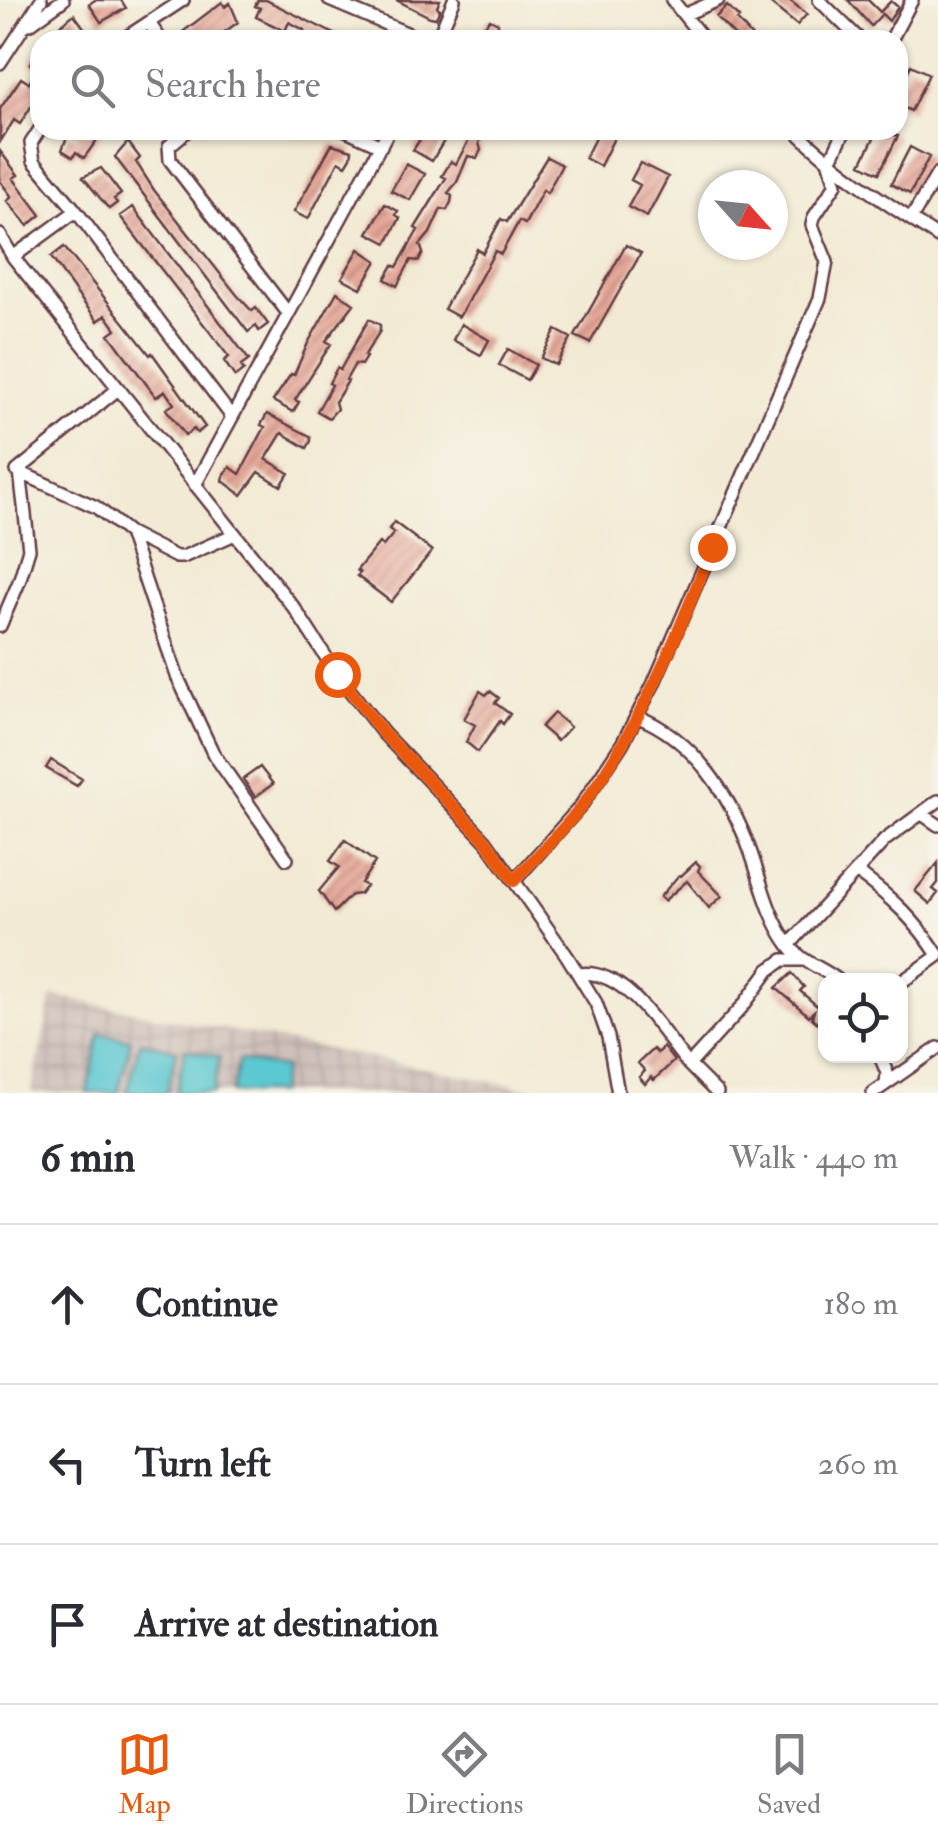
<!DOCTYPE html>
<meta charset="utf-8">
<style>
:root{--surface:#fff;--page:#f2f2f3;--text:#2b2b33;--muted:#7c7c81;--line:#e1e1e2;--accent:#ea580c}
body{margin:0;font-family:"IM FELL Double Pica",serif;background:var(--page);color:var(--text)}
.controls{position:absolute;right:30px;bottom:30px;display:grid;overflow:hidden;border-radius:20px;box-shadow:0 2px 8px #0004}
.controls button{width:90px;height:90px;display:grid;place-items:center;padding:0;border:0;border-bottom:2px solid var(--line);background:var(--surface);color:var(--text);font:50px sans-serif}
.compass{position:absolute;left:698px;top:170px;width:90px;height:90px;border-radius:50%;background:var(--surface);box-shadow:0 2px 8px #0004;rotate:117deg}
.stop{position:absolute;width:30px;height:30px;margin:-22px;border:8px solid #ea580c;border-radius:50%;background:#fff}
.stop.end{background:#ea580c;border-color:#fff;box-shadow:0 2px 10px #0008}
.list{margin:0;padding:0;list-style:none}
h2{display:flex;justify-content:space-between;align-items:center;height:130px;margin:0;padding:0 40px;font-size:42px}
h2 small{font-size:32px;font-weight:400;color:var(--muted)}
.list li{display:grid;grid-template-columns:65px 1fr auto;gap:30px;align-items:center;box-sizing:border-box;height:160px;padding:0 40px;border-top:2px solid var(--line)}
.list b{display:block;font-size:38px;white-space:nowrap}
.list em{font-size:32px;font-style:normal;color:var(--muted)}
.icon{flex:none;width:55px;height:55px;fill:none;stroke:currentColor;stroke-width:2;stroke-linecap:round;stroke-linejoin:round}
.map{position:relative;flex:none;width:938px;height:1093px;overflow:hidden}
.search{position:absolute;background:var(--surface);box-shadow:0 2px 8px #0004;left:30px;right:30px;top:30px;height:110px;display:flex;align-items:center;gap:25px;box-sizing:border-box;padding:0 35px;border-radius:30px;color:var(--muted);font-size:38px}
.sheet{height:610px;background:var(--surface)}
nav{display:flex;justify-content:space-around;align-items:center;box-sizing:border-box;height:140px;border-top:2px solid var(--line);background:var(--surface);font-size:28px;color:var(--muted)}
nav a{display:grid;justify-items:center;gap:5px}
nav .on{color:var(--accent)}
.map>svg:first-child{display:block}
</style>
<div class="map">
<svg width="938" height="1093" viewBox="0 0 938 1093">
<defs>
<pattern id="industrial-grid" width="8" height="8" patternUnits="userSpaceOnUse" patternTransform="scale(2.5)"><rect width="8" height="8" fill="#cfc0ba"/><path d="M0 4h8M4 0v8" fill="none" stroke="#b3a5a0"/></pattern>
<pattern id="building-hatch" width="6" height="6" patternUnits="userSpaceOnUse" patternTransform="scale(2.5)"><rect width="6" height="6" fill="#e5a798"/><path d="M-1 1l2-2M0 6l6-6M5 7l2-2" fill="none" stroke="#bc877c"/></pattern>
</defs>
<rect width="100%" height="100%" fill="#f7f3e8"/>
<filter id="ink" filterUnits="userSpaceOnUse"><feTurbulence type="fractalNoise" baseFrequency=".01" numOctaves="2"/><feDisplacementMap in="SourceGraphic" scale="20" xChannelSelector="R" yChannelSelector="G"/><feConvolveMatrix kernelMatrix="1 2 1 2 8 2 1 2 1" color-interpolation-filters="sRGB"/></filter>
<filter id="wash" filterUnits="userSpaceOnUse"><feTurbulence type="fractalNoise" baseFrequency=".0048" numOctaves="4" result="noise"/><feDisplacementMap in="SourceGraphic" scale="40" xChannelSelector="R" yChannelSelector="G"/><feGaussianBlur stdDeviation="2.25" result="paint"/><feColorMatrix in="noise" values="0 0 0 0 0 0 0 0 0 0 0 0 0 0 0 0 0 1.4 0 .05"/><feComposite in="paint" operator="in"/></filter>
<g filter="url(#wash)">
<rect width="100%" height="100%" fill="#f2ead4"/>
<path fill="url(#industrial-grid)" d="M52,996L552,1093H31Z"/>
<path fill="#5bc8d1" stroke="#52747e" stroke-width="2.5" d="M100,1033L131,1040L118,1093H87Z
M140,1041L177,1050L167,1093H127Z
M185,1049L220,1057L213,1093H176Z
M239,1060L284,1068L279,1093H232Z"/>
<g id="blocks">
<path fill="url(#building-hatch)" d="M95,0H121L126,8L101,22L89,4Z
M258,0H266L346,40H305L300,37L304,30L289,22L285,31L256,17L260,8L255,6Z
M396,0H440L437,7L440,9L436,18L430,17Z
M766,0H789L807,14L797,25Z
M848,0H868L880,12L891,1L898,7L889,21L882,14L871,26Z
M222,2L225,7L230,3L238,22L214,40H184L180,34Z
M727,6L739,18L737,20L755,40H731L735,36L716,17Z
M74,14L87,32L76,40H43Z
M490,19L498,23V31L517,40H493L484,36L486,33L480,31Z
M40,47V93L20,124L14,120L0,142V109L21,78L29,83L38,69L30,64Z
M911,65L929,74L911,111L898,105V91Z
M80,130H104L84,158L76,152L73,157L62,150L68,134L75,138Z
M426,130H440L448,134L432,161L413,150Z
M474,130H486L479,143L481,150L477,158L468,156L457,182L448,193L452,196L451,202L447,210L441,209L430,233L420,245L423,253L419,261L411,260L397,286L385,279L393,265L397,267L418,230L415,228L446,178L442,176L451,161L456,164Z
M599,130H618L600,166L585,158Z
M878,130L898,136L879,173L861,164Z
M128,142L140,158L136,162L154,190L237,295L252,311L256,308L268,324L259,331L256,326L248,332L115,157Z
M332,144L352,150L351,157L346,165L339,161L308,219L294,212Z
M910,147L929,157L910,194L891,184Z
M0,151L18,175L13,178L41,215L28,226L7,201L12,197L0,181Z
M547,157L562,165L547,193L543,190L525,224L519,221L501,254L495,251L459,317L444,309L477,249L483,253L501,219L507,222Z
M640,163L668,177L647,217L628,207L640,185L631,180Z
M406,164L425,174L410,200L391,191Z
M101,168L121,194L114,199L117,203L109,209L83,177Z
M385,204L398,211L396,215L400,218L387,243L368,233Z
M133,207L249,360L241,366L244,370L235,377L224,361L229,357L120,216Z
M626,245L641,253L590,343L575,336Z
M64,247L150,355L152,353L205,427L197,433L194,429L185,435L166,409L174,404L165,391L156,397L109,334L116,329L106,315L98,321L77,294L51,257Z
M359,249L377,261L361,288L342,278Z
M337,292L354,304L326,341L331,344L295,400L299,402L293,412L273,401L291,374L294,375L308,343Z
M369,319L380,325V331L364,356L366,357L361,365L355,364L346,380L348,381L335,402L337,409L329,418L317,411L332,385L329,383L337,368L340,370Z
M461,324L489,340L481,355L453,340Z
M556,330L571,338L556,365L541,358Z
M508,349L536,365L527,380L499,365Z
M267,414L310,436L311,441L307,448L282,433L266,459L289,473L281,486L259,472L242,495L223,481L224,475L230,467L240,474L265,427L261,425Z
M394,522L432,551L391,602L357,576L360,573L357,570L379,543L383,546L394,533L389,529Z
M480,691L486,695L490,691L499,698L495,703L510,714L503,724L500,721L478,752L466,742L475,725L464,719Z
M554,713L570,727L557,741L541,727Z
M51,760L82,779L77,786L46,768Z
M260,767L273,784L255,797L243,779Z
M345,840L375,862L361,883L366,886L360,894L351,895L334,912L319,891L339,867L330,861Z
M696,862L700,866L698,871L722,896L709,908L687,881L664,901L660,897L679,875L681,876Z
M938,863V883L933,889L938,893L930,904L915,891Z
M792,973L804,987L800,991L826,1014V1030L812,1018L814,1011L809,1016L776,988Z
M663,1047L674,1061L654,1080L651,1077L645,1084L639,1077L645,1071L638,1063L653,1049L657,1053Z"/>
</g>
</g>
<g filter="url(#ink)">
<use href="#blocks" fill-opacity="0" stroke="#633d44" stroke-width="2.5"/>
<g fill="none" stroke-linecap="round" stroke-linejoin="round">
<g stroke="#633d44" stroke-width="16">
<path id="street" d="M329,0L423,40
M672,0L704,40
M819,0L860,40
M686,14L718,0
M149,23L161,40
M30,24L63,0
M122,40L183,0
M437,40L454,0
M891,40L912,0
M0,63L41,0
M40,129L31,143L34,161L76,211L232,417
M188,130L169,146L170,160L288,313
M346,130L381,146
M795,130C839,173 887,204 938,237
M911,219L938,173
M0,235L13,257L295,609L337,674L383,733L486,841L567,956L596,1003L608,1037L618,1093
M13,257L76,211
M118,389L17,471L96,507L129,533L176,557H183L235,534
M195,485L389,130
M129,533L177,676L213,753L287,859
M0,626L19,582L29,549L20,471
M636,716C694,738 731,797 751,853C762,885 769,918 789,945C802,963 822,967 839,981
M922,814L938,825
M858,873C891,897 916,921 938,955
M514,881L580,807L622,744L653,685L820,298L827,262L812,225L814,217L836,184L829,163L845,130
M789,945L885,840L938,801
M579,974C626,967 662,1033 689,1065L743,1006L769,970L783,960H802
M900,983L938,956
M880,1056L887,1073L886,1084
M689,1065L717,1093
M873,1093L938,1048"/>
</g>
<use href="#street" stroke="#fff" stroke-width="11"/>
</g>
</g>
<g fill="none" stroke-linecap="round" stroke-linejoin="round" filter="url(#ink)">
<path stroke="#ea580c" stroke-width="12" d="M337,674L382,732L486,841L514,881C536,856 561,833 581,807C639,730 678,636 712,547"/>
</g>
</svg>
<div class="controls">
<button><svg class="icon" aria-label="locate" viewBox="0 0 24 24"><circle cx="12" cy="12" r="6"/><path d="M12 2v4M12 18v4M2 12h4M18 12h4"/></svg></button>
</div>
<svg class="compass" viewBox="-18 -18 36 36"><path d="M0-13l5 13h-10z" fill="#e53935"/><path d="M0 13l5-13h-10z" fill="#7c7c81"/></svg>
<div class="stop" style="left:337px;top:674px"></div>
<div class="stop end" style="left:712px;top:547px"></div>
<div class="search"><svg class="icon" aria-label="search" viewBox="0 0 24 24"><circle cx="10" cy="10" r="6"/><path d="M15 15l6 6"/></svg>Search here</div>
</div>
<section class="sheet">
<h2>6 min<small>Walk · 440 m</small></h2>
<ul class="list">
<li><svg class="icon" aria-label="ahead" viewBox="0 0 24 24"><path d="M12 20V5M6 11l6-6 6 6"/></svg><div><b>Continue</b></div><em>180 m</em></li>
<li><svg class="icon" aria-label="left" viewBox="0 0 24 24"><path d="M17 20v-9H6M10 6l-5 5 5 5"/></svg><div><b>Turn left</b></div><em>260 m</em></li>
<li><svg class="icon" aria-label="arrive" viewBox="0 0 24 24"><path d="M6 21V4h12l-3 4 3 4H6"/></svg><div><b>Arrive at destination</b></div></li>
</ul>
</section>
<nav>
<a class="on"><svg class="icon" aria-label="map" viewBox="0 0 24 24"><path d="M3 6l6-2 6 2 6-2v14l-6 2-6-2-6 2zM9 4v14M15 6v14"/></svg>Map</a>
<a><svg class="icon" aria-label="directions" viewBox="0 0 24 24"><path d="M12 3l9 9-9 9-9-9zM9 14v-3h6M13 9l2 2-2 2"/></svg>Directions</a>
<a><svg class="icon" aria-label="saved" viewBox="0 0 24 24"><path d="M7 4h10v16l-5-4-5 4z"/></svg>Saved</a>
</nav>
